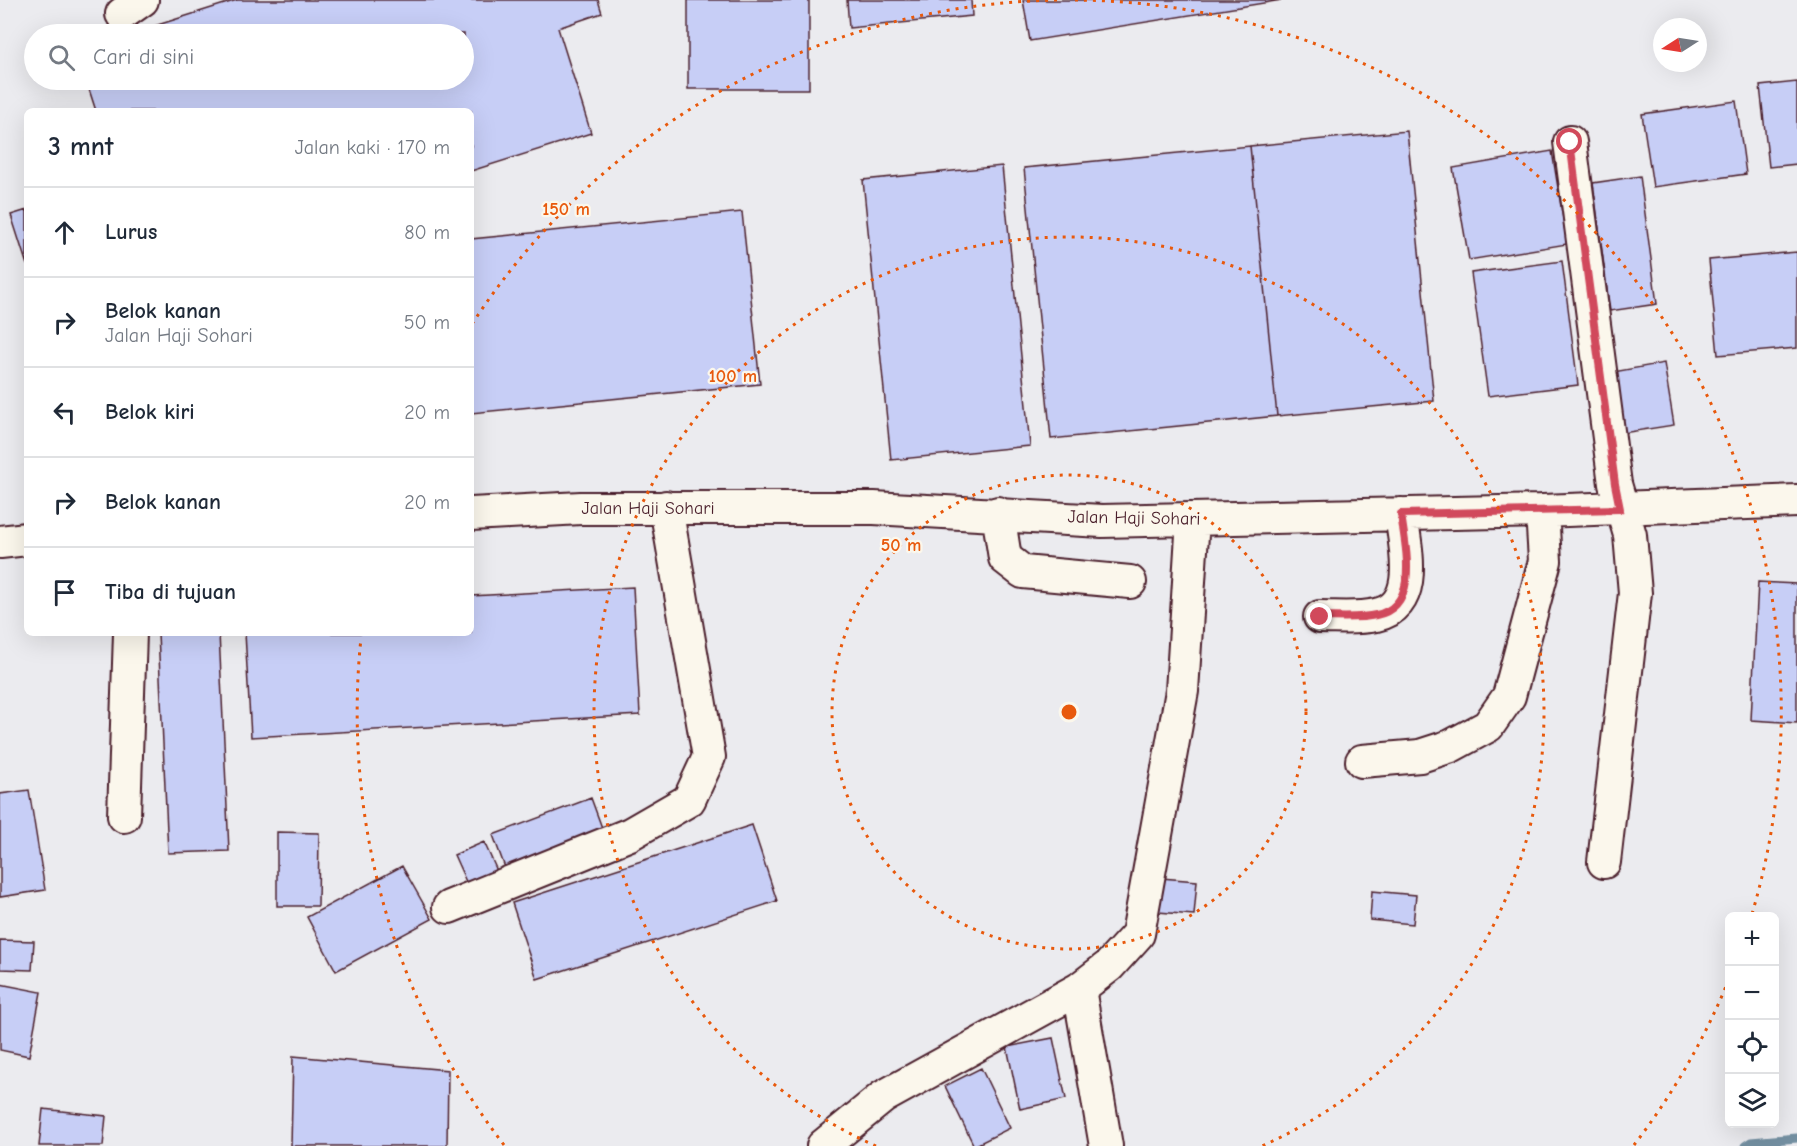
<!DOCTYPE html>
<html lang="id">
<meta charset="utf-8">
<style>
:root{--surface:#fff;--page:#f6f6f7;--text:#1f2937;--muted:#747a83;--line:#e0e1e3}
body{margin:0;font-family:"Comic Neue",sans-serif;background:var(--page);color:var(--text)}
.controls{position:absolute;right:18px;bottom:18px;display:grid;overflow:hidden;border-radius:9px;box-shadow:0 6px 24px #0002}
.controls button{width:54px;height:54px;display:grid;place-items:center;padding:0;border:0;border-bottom:2px solid var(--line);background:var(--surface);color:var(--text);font:30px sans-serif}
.compass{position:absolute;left:1653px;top:18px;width:54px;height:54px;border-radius:50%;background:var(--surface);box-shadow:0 6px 24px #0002;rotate:258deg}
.stop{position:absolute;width:18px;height:18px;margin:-14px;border:4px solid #d1495b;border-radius:50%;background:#fff}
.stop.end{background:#d1495b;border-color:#fff;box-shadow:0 2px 6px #0008}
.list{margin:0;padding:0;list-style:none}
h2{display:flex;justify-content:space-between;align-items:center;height:78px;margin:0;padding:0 24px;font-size:26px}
h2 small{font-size:20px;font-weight:400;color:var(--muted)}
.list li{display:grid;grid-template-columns:39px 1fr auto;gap:18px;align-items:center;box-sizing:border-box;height:90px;padding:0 24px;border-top:2px solid var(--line)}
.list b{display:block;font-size:22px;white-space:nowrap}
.list p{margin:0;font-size:20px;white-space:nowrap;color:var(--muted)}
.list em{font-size:20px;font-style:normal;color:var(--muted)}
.icon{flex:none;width:33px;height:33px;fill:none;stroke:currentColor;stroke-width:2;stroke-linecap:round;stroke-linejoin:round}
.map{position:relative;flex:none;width:1797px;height:1146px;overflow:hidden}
.search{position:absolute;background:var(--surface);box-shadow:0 6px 24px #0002;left:24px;top:24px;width:450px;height:66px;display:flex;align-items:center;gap:15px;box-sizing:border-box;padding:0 21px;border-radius:33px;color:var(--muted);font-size:22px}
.panel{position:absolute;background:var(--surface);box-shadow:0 6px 24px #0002;left:24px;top:108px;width:450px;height:528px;border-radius:9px}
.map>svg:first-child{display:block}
</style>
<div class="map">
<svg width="1797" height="1146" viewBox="0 0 1797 1146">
<rect width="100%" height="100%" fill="#ebebef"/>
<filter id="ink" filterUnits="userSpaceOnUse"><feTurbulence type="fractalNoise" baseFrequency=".0167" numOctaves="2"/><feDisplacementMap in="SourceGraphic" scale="12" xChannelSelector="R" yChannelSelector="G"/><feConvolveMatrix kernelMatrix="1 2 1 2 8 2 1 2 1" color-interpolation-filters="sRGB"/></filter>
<g filter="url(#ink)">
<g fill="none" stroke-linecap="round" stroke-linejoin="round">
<path stroke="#738fa1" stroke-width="9" d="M1745,1146L1751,1142L1797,1138"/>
</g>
<path fill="#c7cef6" stroke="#4a1f2b" stroke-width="1.5" d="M237,0H598L602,13L558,28L591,133L471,171V111H96L86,80H464V34H129Z
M688,0H809V89H688Z
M847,0H971L972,16L849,28Z
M1023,0H1282L1030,41Z
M1797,82V164L1769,167L1760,86Z
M1736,101L1746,174L1653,187L1642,114Z
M1407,131L1434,401L1277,416L1250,146Z
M1250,146L1277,416L1051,439L1024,168Z
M1552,151L1567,244L1469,260L1453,168Z
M1002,166L1030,446L891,460L863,180Z
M1640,176L1657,304L1610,311L1593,183Z
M27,210V265L11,215Z
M742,212L760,384L471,413V239Z
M1797,252V348L1718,355L1709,260Z
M1562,261L1578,385L1488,396L1471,273Z
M1664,363L1674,425L1623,433L1613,372Z
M1758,582L1797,584V723L1751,720Z
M633,587L640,715L251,737L245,633H471V596Z
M158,633H219L229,851L168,853Z
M29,790L45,890L0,897V794Z
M591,798L605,836L507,873L493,835Z
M752,825L777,901L537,979L512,903Z
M277,832L319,833L318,906H277Z
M484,842L498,873L468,886L454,855Z
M402,866L432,919L336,971L307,917Z
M1161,878L1197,881L1194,915L1158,912Z
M1372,891L1416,895L1413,924L1370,920Z
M0,940L34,941L32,970L0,969Z
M0,984L41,992L29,1056L0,1050Z
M1053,1038L1066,1099L1020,1109L1007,1047Z
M293,1056L448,1070L447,1146H291Z
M981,1068L1010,1128L974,1146L945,1086Z
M43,1109L106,1116L103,1146H39Z"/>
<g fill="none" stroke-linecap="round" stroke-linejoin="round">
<g stroke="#4a1f2b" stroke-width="36">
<path id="minor" d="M122,14L142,0
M1570,142L1615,484L1630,535L1635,593L1604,862
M998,513L1005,558L1023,572L1130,582
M471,514L581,508H874L1102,521L1542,511L1797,501
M0,542L27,539
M1320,617C1338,617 1359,619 1376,615C1421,606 1405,546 1401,514
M1362,761L1420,756L1451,746L1488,726L1509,696L1545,561L1542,511
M124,816L130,633
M449,907L630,834L689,800L709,757L666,507
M1079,989L1106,1146
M823,1146L883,1097L1079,989L1109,966L1138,934L1182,691L1193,519"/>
</g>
<use href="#minor" stroke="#fbf7ec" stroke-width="32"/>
</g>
</g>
<g fill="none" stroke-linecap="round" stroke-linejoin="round" filter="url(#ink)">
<path stroke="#d1495b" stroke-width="8" d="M1320,617C1338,617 1359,619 1376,615C1421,606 1405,546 1401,514L1620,509L1615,484L1570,142"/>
</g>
<g fill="none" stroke="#e8590c" stroke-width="3" stroke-dasharray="3 6">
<circle cx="1069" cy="712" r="237"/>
<path d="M876 1146A475 475 0 1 1 1262 1146"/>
<path d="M1729 979A712 712 0 0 1 1634 1145M504 1145A712 712 0 0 1 361 638M472 324A712 712 0 0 1 1063 0M1075 0A712 712 0 0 1 1752 914"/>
</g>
<g text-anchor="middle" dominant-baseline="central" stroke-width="4.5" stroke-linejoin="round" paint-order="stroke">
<g font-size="18" fill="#4a1f2b" stroke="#fbf7ec">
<text x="648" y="508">Jalan Haji Sohari</text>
<text transform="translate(1134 518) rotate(1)">Jalan Haji Sohari</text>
</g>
</g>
<circle cx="1069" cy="712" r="9" fill="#e8590c" stroke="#fbf7ec" stroke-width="3"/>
<g font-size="18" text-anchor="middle" font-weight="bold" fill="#e8590c" stroke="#fbf7ec" stroke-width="4.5" stroke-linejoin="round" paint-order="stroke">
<text x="566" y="215">150 m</text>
<text x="733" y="382">100 m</text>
<text x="901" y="551">50 m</text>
</g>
</svg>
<div class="controls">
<button>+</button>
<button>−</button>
<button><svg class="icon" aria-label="locate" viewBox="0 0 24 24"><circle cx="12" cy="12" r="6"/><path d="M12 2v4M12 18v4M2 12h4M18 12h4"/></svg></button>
<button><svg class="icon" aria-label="layers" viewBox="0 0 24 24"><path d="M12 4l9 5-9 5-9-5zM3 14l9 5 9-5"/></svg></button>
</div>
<svg class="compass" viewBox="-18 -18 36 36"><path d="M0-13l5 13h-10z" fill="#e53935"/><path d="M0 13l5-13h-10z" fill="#747a83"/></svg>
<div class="stop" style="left:1570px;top:142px"></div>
<div class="stop end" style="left:1320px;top:617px"></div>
<div class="search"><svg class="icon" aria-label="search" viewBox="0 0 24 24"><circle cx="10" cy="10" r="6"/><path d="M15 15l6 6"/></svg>Cari di sini</div>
<section class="panel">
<h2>3 mnt<small>Jalan kaki · 170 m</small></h2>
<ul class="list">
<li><svg class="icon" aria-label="ahead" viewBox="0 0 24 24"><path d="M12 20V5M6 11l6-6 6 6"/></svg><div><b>Lurus</b></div><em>80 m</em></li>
<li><svg class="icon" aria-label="right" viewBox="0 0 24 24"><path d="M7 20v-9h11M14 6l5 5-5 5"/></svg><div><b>Belok kanan</b><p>Jalan Haji Sohari</p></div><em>50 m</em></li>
<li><svg class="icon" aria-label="left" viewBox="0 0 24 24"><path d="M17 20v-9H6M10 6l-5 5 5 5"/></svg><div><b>Belok kiri</b></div><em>20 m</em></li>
<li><svg class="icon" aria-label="right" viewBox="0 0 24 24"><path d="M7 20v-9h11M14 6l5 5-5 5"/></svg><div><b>Belok kanan</b></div><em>20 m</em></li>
<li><svg class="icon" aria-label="arrive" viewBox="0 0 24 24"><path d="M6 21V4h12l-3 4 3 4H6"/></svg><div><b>Tiba di tujuan</b></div></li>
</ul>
</section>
</div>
